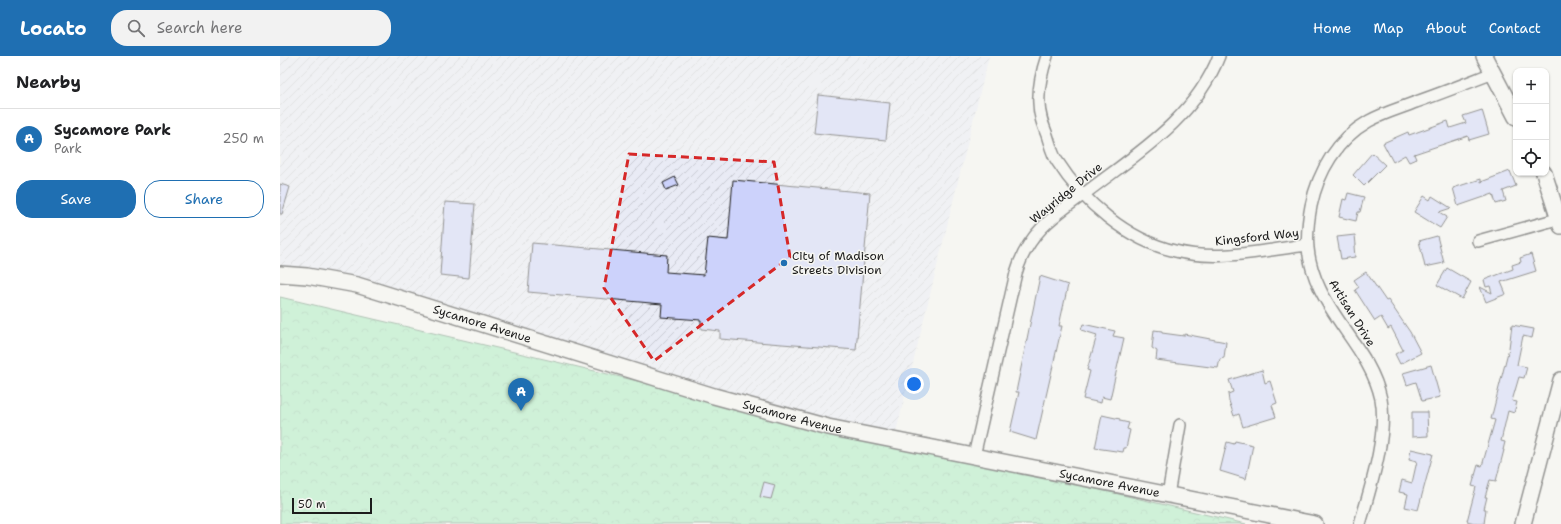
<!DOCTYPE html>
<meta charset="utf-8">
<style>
:root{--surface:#fff;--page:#f2f2f2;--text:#202124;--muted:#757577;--line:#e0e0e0;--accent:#1f6fb2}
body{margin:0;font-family:"Shantell Sans",sans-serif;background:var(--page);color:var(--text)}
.controls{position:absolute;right:12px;top:12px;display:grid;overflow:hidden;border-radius:8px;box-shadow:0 1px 3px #0004}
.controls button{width:36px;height:36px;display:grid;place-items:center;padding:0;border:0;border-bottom:1px solid var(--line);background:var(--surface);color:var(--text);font:20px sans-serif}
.scale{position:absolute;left:12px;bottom:10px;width:80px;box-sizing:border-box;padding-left:4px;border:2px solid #1c1c1c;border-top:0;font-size:11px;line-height:14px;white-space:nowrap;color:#1c1c1c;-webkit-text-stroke:3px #f6f6f2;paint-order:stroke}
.you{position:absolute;left:634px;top:328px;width:14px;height:14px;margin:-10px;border:3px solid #fff;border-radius:50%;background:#1a73e8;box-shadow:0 0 0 6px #1a73e833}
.badge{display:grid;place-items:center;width:26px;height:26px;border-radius:50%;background:var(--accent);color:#fff;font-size:13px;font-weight:700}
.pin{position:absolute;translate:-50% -33px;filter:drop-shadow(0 1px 2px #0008)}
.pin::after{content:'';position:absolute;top:21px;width:14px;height:12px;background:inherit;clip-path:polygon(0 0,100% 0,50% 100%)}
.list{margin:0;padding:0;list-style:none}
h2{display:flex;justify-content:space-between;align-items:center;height:52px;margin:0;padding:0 16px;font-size:17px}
h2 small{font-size:13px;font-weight:400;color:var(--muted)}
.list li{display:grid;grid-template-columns:26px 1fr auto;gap:12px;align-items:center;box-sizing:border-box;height:60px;padding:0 16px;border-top:1px solid var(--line)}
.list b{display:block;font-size:15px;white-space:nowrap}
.list p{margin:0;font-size:13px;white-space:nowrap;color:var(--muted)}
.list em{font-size:13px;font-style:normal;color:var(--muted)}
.actions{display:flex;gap:8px;padding:12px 16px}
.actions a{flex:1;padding:9px 0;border:1px solid var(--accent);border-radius:16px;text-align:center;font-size:14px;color:var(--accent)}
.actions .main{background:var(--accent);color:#fff}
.icon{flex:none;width:22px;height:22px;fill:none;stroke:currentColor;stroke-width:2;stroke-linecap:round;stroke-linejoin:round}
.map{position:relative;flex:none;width:1281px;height:468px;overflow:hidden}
header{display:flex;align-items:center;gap:24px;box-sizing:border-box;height:56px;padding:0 20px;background:var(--accent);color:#fff}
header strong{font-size:19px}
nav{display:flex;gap:22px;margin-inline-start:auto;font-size:14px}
.search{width:280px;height:36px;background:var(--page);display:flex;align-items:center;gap:10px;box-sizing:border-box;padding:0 14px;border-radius:16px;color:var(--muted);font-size:15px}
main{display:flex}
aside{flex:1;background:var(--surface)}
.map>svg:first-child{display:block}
</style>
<header>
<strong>Locato</strong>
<div class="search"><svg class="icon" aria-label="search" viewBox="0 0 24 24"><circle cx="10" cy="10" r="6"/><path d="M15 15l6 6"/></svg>Search here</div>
<nav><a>Home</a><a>Map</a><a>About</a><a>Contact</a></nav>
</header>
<main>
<aside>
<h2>Nearby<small></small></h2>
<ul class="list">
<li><span class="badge">A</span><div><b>Sycamore Park</b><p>Park</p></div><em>250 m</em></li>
</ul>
<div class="actions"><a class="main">Save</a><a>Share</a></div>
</aside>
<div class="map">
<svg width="1281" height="468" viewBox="0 0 1281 468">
<defs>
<pattern id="industrial-furrows" width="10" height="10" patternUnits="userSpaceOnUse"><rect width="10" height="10" fill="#e9ebf5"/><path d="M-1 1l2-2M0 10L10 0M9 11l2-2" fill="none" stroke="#c7c9d1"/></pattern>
<pattern id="park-crowns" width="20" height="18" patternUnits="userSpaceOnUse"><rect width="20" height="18" fill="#a0eab9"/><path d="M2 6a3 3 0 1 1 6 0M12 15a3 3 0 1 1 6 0" fill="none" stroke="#89c89e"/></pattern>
</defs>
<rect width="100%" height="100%" fill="#f6f6f2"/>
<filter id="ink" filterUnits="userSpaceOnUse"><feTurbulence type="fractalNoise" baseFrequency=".025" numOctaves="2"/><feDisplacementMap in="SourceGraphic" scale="8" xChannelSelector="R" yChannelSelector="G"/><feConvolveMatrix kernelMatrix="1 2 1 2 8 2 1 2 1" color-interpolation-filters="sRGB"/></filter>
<g filter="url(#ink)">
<path fill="url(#industrial-furrows)" d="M0,0H709L614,384L155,255L0,218Z"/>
<path fill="url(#park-crowns)" stroke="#5e836a" d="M0,241L966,468H0Z"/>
<path fill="#ccd2fb" stroke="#1c1c1c" d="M538,39L610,47L606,84L534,77Z
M1202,54L1209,78L1189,84L1188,80L1134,98L1136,103L1129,106L1125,99L1113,106L1103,87L1128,76L1129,79L1168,65L1170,72L1186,67L1183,60Z
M1092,97L1105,109L1084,130L1073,119Z
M1230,115L1236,130L1223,135L1226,145L1216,148L1213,138L1178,150L1173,132L1201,123V126Z
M395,121L399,129L386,134L383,127Z
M453,124L590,137L576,294L440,283V275L421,273V264L381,261L382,248L248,236L252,187L387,199L386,216L424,219L428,182L448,184Z
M0,128L10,131L2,158H0Z
M1068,137L1084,141L1080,156H1078L1076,165L1059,161L1063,143L1066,144Z
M1144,140L1150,144L1152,140L1171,152L1159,156L1167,161L1160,172L1134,156Z
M165,146L195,148L189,222L160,219Z
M1075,179L1076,189L1074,190L1075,201L1061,203L1057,181Z
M1157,180L1164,207L1145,211L1139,185Z
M1251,198L1256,215L1221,226L1226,238L1206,246L1200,231L1212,237L1210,230L1206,231L1204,224L1233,213L1232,209L1241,206L1240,202Z
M1167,212L1191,226L1182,243L1157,229Z
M1086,216L1106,245L1108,244L1130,276L1141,297L1120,308L1115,298L1123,294L1111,271L1108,273L1101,261L1095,265L1075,234L1079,231L1074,224Z
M760,220L788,229L779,270H782L756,384L730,376L739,336H736Z
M803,268L835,275L833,280L844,282L830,343L822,341L821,347L803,343L810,315L807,314L817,279L801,274Z
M1232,269L1254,273L1252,282L1243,280L1237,309L1247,311L1244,322L1239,321L1232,345L1237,346L1234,357L1228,355L1221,385L1225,386L1223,394H1224L1216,425L1210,424L1205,441H1207L1204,453H1206L1204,468H1198L1187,465L1196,431L1192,430L1198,409L1202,410L1215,364L1211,363L1229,292Z
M874,274L882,275V277L904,280V278L946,286L944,302L940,303L938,312L876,304L877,295L872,292Z
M1151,309L1160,341L1142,345L1136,326L1127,329L1123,317Z
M982,314L985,327L990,325L997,347L992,349L996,361L963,371L959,358L954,360L949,345L948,338L953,336L949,324Z
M1132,356H1147L1148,380L1132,381Z
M822,359L840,363V365L849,367L847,373L850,374L846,392H844L843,396L815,392Z
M955,385L973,389L966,423L940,415L947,386L954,388Z
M1131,393L1153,398L1138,454L1125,451L1128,438L1119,436L1122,424L1132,427L1137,405L1129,403Z
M484,426L495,429L491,443L480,441Z"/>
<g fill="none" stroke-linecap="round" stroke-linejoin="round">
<g stroke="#1c1c1c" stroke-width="14">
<path id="street" d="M767,0C762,15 758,32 759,47C759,59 763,69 767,79C770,88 772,98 777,105C803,146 847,184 895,195C938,206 984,194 1027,189
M1198,185L1281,162
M694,400L736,217C748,176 775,159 808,135C858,97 915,62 939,0
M888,439L900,369
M1080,468C1090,433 1108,379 1101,343C1092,301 1058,271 1040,233C1026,204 1025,181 1031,150C1038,116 1057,83 1089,65C1103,57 1121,52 1136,46C1162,37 1187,27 1213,17"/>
</g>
<g stroke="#1c1c1c" stroke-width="18">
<g id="secondary">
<path d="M1204,0L1236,61"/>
<path d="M1264,117L1281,170"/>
<path id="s1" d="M0,218L27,220L77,229L434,340L548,371L1035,468"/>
<path d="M1243,468L1281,324"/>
</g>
</g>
<use href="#street" stroke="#f6f6f2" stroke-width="11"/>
<use href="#secondary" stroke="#f6f6f2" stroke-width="15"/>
</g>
</g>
<path d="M0 0H1281V468H0ZM349,98L494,106L510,201L374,305L324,232Z" fill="#f6f6f2" fill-opacity=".55" fill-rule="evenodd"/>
<path fill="none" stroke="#d62828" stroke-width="3" stroke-dasharray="8 5" stroke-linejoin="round" d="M349,98L494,106L510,201L374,305L324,232Z"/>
<circle fill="#1f6fb2" stroke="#f6f6f2" stroke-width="1.5" cx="504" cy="207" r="4"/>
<g text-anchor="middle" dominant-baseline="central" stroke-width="3" stroke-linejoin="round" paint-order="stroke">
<g font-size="12" fill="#1c1c1c" stroke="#f6f6f2">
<text transform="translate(786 137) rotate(-39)">Wayridge Drive</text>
<text transform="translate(977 181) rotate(-6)">Kingsford Way</text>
<text transform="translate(1072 257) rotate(58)">Artisan Drive</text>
<text stroke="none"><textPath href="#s1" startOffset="209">Sycamore Avenue</textPath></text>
<text stroke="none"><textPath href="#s1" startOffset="533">Sycamore Avenue</textPath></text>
<text stroke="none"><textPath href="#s1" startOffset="857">Sycamore Avenue</textPath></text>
</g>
<g font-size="12" fill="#1c1c1c" stroke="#f6f6f2" text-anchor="start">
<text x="512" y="200">City of Madison<tspan x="512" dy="14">Streets Division</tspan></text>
</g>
</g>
</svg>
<div class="controls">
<button>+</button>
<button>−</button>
<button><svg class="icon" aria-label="locate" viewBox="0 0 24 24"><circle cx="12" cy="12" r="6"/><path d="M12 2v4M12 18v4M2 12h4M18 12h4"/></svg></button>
</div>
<div class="scale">50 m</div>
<div class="you"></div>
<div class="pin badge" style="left:241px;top:355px">A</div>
</div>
</main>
